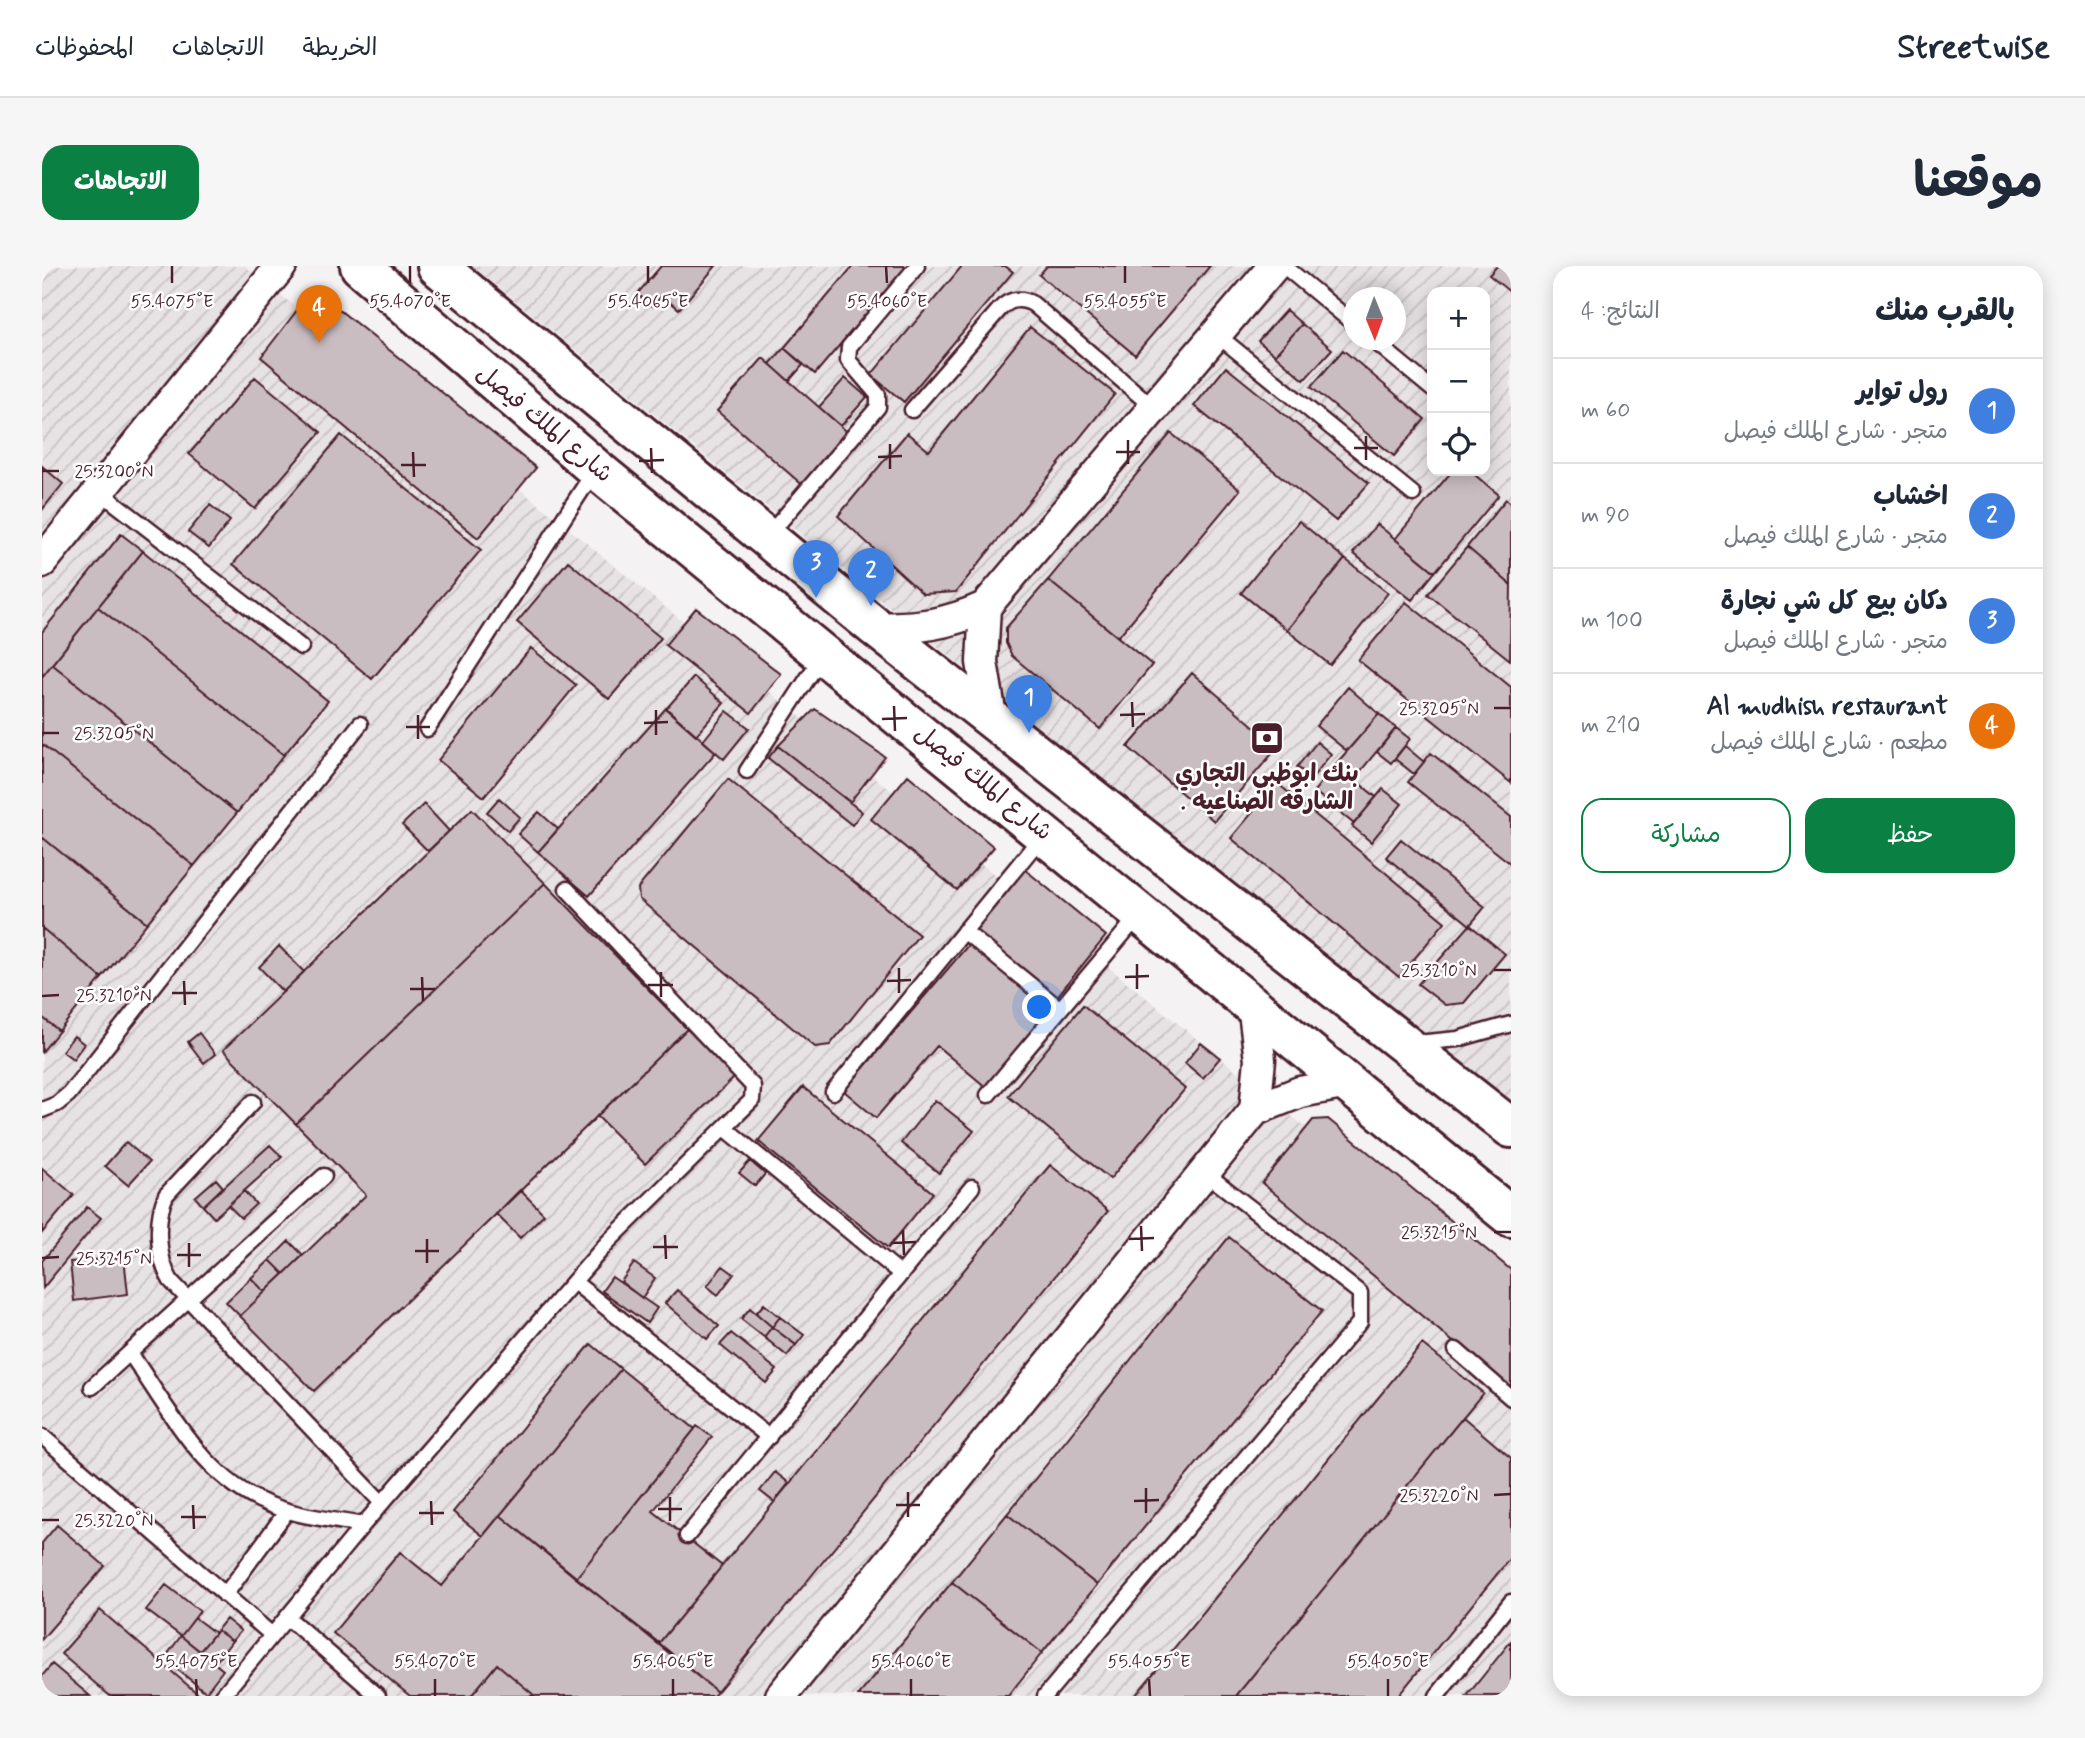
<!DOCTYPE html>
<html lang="ar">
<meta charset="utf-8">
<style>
:root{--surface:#fff;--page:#f6f6f7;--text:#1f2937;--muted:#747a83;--line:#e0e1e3;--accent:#0b8043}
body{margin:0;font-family:Mynerve,"Playpen Sans Arabic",sans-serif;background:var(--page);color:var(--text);direction:rtl}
.controls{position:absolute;right:21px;top:21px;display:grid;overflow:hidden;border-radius:14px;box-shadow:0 4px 18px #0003}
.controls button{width:63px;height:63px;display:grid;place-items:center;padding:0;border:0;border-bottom:2px solid var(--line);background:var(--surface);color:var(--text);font:35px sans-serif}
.compass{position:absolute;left:1301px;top:21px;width:63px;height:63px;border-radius:50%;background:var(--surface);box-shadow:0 4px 18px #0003;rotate:179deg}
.you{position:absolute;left:998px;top:742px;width:24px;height:24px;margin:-18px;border:5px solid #fff;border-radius:50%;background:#1a73e8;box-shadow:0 0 0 10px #1a73e833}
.badge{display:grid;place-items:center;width:46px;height:46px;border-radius:50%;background:var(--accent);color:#fff;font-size:23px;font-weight:700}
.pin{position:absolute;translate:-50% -58px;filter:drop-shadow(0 2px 4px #0008)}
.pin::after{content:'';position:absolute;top:37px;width:24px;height:21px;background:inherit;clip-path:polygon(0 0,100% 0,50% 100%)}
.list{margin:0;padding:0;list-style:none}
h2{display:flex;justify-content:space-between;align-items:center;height:91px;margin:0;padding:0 28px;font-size:30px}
h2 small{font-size:23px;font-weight:400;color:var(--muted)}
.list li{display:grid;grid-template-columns:46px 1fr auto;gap:21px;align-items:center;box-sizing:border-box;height:105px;padding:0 28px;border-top:2px solid var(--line)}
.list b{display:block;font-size:26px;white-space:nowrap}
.list p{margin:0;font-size:23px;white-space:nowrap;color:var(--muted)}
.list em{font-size:23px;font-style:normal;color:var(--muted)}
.actions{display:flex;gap:14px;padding:21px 28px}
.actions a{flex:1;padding:16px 0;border:2px solid var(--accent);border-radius:21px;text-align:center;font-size:24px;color:var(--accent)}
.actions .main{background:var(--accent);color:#fff}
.icon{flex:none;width:38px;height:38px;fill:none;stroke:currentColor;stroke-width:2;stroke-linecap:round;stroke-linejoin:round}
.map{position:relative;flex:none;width:1469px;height:1430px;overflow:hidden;direction:ltr;border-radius:21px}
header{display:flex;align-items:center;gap:42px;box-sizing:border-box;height:98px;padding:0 35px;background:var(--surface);border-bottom:2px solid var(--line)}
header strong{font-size:33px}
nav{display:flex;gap:38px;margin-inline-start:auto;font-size:24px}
.intro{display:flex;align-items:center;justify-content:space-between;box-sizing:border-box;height:168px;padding:0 42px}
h1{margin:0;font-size:49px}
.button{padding:18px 32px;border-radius:21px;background:var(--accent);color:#fff;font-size:24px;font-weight:700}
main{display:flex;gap:42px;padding:0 42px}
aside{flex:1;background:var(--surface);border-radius:21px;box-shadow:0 4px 18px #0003}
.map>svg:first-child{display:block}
</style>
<header>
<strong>Streetwise</strong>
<nav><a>الخريطة</a><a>الاتجاهات</a><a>المحفوظات</a></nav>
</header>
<div class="intro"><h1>موقعنا</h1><a class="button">الاتجاهات</a></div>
<main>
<aside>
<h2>بالقرب منك<small>النتائج: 4</small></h2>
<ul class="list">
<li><span class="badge" style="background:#3f7fe0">1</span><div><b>رول تواير</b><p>متجر · شارع الملك فيصل</p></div><em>60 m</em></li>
<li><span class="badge" style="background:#3f7fe0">2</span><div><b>اخشاب</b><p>متجر · شارع الملك فيصل</p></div><em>90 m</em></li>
<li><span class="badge" style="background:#3f7fe0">3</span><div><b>دكان بيع كل شي نجارة</b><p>متجر · شارع الملك فيصل</p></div><em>100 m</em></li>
<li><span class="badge" style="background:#e8710a">4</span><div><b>Al mudhish restaurant</b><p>مطعم · شارع الملك فيصل</p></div><em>210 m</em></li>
</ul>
<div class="actions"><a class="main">حفظ</a><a>مشاركة</a></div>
</aside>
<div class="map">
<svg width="1469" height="1430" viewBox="0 0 1469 1430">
<defs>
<pattern id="industrial-furrows" width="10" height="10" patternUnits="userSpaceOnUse" patternTransform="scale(1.75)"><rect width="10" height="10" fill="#e7e2e3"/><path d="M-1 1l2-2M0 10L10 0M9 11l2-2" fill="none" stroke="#c8c1c3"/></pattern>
</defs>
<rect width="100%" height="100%" fill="#f4f2f2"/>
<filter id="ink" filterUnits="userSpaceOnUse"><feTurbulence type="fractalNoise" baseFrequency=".0143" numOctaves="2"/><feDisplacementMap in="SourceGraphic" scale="14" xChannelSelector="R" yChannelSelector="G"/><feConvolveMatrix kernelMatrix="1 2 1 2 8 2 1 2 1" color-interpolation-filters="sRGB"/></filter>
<g filter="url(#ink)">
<path fill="url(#industrial-furrows)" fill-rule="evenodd" d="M0,0H203L1469,1028V1430H0Z
M431,0H1469V850ZM1390,26H1443V205H1390ZM1311,32H1353V74H1311Z"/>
<path fill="#cabdc1" stroke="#4a1f2b" stroke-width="2" d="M619,0H674L637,43L620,29L611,40L595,28Z
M811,0H865L773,108L742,82Z
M920,0H963L971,6L862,136L829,109Z
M1005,0H1168L1093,89L997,9Z
M1455,0H1469V27L1447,9Z
M263,34H285L494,202L436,272L219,91Z
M1244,44L1260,58L1233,89L1216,75Z
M1260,58L1290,83L1262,114L1233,89Z
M988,61L1073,128L914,326L881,328L796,250L865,167L887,185Z
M742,82L761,99L747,115L728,98Z
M1301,84L1383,153L1352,190L1269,121Z
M721,92L810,170L764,222L675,145Z
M1184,101L1327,217L1294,255L1152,140Z
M213,111L279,166L213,243L147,188Z
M803,112L825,131L799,160L777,141Z
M1129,167L1198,224L1076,371L1006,314Z
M299,169L439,284L330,413L191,298Z
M0,200L21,218L0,244Z
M1410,205H1428L1457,229L1393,306L1353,273Z
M1464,233L1469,237V319L1425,281Z
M168,239L188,255L167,282L146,266Z
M1257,255L1303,293L1245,364L1199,327Z
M1335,258L1393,306L1370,334L1311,287Z
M79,268L101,285L0,411V366Z
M1425,281L1469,319L1468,394L1386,328Z
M101,285L286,435L242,489L56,341Z
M1303,293L1346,327L1288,399L1245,364Z
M526,295L619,372L567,433L475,356Z
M1006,314L1110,399L1058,463L970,390L964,377V362Z
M1364,336L1469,421V517L1316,394Z
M56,341L242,489L195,547L10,398Z
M654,342L739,408L709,447L623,379Z
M489,382L534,419L442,531L396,494Z
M10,398L195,547L152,600L0,478V411Z
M1150,407L1236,481L1172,555L1086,481Z
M652,411L682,437L654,469L624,443Z
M1306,421L1337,448L1305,485L1274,460Z
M624,442L674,486L547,630L496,586Z
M773,443L843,491L808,536L736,480Z
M685,445L707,462L682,493L661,475Z
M1337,448L1354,462L1312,513L1294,498Z
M1354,462L1368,473L1349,497L1335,486Z
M1275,476L1289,488L1270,512L1255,501Z
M0,478L152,600L105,657L0,571Z
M736,480L820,546L810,559L726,492Z
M1363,480L1382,496L1372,508L1353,493Z
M1389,487L1469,551V598L1366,516Z
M1294,498L1334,531L1312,558L1272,525Z
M866,509L952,581L915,624L829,553Z
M686,513L877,669L788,779L773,781L597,633L596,622Z
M1235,517L1403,656L1357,711L1189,572Z
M1341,523L1360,538L1329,576L1310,560Z
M457,532L478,551L466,565L445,546Z
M382,538L407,565L386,585L360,559Z
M430,543L503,617L254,858L181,784Z
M497,546L516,563L496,586L476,568Z
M0,571L105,657L60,712L0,662Z
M1359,573L1443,641L1428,659L1344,591Z
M981,602L1064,670L1013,733L929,666Z
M503,617L645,763L272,1125L198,1050L324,929L254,858Z
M1428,659L1463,688L1422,737L1403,739L1376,718Z
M0,662L60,712L17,765L0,751Z
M927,678L1009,747L945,822L895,780L834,852L802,825Z
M237,680L262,706L241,726L217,701Z
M1041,739L1143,823L1068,913L966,830Z
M0,751L17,765L0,786Z
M645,763L693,811L603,898L555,850Z
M157,767L173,788L162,797L146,776Z
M32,770L42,778L31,793L20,785Z
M1159,777L1178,792L1161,812L1143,797Z
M761,821L891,927L846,982L716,875Z
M893,834L932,865L897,907L859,877Z
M1286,853L1469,1004V1124L1220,917L1271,854Z
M84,876L107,896L86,919L63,900Z
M228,879L240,891L172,952L161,940Z
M708,895L723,908L713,920L697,907Z
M1008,899L1066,945L675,1426L617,1377Z
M0,902L32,929L0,967Z
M174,913L181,921L161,940L153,931Z
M478,924L502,948L478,972L454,948Z
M202,925L214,938L199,952L186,939Z
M45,941L59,952L1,1022L0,995Z
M1187,971L1280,1045L1055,1319L965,1248Z
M247,975L261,989L242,1008L228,994Z
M82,991L86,1028L32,1035L28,996Z
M228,994L242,1008L223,1026L209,1012Z
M592,997L613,1012L600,1032L579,1016Z
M681,1000L692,1008L676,1029L665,1020Z
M570,1011L615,1042L605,1057L560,1025Z
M209,1012L223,1026L198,1050L184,1036Z
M635,1024L677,1060L665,1073L623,1037Z
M722,1038L738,1051L730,1061L714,1047Z
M708,1042L730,1061L722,1071L699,1053Z
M738,1051L762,1069L754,1079L730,1061Z
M730,1061L754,1079L745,1090L722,1071Z
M689,1067L735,1104L724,1117L678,1079Z
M549,1078L579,1103L441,1270L411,1246Z
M1380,1078L1441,1127L1421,1151L1194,1430H1093Z
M579,1103L653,1163L534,1312L458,1249Z
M1421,1151L1469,1192V1291L1356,1430H1194Z
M655,1160L670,1171L611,1245L680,1300L617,1377L534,1312Z
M733,1206L747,1217L732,1236L718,1225Z
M965,1248L1055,1319L1000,1387L910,1316Z
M458,1249L675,1426L671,1430H493L455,1398L429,1430H368L291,1367L358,1286L400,1320Z
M15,1259L63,1300L0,1373V1277Z
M910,1316L1000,1387L966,1430H816Z
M124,1319L158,1345L139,1370L104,1344Z
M58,1344L156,1428L154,1430H68L19,1388Z
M153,1352L173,1367L158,1385L139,1370Z
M184,1353L199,1365L190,1375L175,1364Z
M175,1364L190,1375L173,1397L158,1385Z
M139,1370L181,1404L164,1426L122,1393Z
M1469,1375V1430H1425Z
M10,1398L48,1430H0V1410Z
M455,1398L493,1430H429Z"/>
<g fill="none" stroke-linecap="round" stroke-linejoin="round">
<g stroke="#4a1f2b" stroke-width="19">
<path id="lane" d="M1242,0L1311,57
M1174,68L1371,228
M1331,74L1390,123
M870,144L957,44C967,33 978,31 991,38L1112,142
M57,225L259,381
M725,271L836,141V129L806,94L807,81L875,0
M385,463L553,204
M705,505L781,389
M922,665L1018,743
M1375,777L1416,773L1469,758
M791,826L1001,569
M946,829L1098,648
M211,836L124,929C113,954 115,992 129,1015L340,1237
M0,844L15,838L27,828L318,458
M683,862L859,1008
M532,1016L727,1171
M1414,1084L1469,1132
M88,1087C124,1139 158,1206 217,1234C249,1250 287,1253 321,1259
M50,1121L282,910
M0,1170L230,1369
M645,1270L930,921
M183,1329L245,1245
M245,1351L336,1430
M180,1430L321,1259L566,976L710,834L711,820L706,815L525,623
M1003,1430L1318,1056V1027L1162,906
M1395,1430L1469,1336"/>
</g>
<g stroke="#4a1f2b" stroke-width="35">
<path id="street" d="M0,296L239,0
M943,341L940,396L949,450
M833,361C874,363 906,358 943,341L1232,0
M1211,738L1218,794L1213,844
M739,1430L1213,844L1258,826L1306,817"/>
</g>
<g stroke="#4a1f2b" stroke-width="44">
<path id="primary" d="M318,0L554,203L1469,951
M395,0L833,361L1469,862"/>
</g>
<use href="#lane" stroke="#fff" stroke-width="14"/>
<use href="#street" stroke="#fff" stroke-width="30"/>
<use href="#primary" stroke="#fff" stroke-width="38"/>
</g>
</g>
<path fill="none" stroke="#4a1f2b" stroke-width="2.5" d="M130,0V17M368,0V17M606,0V17M844,0L845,17M1083,0V17M1324,170V194M1086,174V198M848,178V203M609,182L610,207M1312,182H1336M371,186L372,211M1074,186H1098M836,191L860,190M597,195L622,194M359,199H384M0,205H17M1090,436L1091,461M852,440L853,465M1452,442H1469M614,444V469M376,449V473M1078,449L1103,448M840,453L865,452M602,457L626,456M364,461H388M0,467H17M1095,698V723M857,702V727M1452,704H1469M619,706V731M380,711L381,735M1083,711L1107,710M142,715L143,739M845,715L869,714M606,719H631M368,723H393M130,727H155M0,730L17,729M1099,960L1100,985M861,964L862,989M1452,966H1469M623,969L624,993M385,973V997M1087,973L1112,972M147,977V1001M849,977L874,976M611,981H636M373,985H397M135,989H159M0,992L17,991M1104,1222V1247M866,1226V1251M1452,1229L1469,1228M628,1231V1255M389,1235L390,1259M1092,1235L1117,1234M151,1239L152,1263M854,1239H878M616,1243H640M377,1247H402M139,1251H164M0,1254H17M154,1413L155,1430M393,1413V1430M631,1413V1430M869,1413V1430M1107,1413L1108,1430M1346,1413V1430"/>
<defs>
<g id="bank-square" transform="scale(1.75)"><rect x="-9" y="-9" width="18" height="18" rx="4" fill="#4a1f2b" stroke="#fff"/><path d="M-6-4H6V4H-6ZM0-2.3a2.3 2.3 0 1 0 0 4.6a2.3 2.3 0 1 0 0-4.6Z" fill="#fff"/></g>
</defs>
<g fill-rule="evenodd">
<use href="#bank-square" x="1225" y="472"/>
</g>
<g text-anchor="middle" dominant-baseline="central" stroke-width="5" stroke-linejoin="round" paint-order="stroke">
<g font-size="24" fill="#4a1f2b" stroke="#fff">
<text transform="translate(502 158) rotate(40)">شارع الملك فيصل</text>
<text transform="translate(941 517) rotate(39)">شارع الملك فيصل</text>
</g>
<g font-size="24" font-weight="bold" fill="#4a1f2b" stroke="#fff">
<text x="1225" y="508">بنك ابوظبي التجاري<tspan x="1225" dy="28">. الشارقه الصناعيه</tspan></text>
</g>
</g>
<g font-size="18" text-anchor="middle" fill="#4a1f2b" stroke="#fff" stroke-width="5" stroke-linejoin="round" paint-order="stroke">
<text x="130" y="41">55.4075°E</text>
<text x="368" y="41">55.4070°E</text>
<text x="606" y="41">55.4065°E</text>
<text x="845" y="41">55.4060°E</text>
<text x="1083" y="41">55.4055°E</text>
<text x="72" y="211">25.3200°N</text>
<text x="1397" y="448">25.3205°N</text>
<text x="72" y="473">25.3205°N</text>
<text x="1397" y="710">25.3210°N</text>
<text x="72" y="735">25.3210°N</text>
<text x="1397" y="972">25.3215°N</text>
<text x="72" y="998">25.3215°N</text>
<text x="1397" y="1235">25.3220°N</text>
<text x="72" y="1260">25.3220°N</text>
<text x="154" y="1401">55.4075°E</text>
<text x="393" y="1401">55.4070°E</text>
<text x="631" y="1401">55.4065°E</text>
<text x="869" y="1401">55.4060°E</text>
<text x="1107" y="1401">55.4055°E</text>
<text x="1346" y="1401">55.4050°E</text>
</g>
</svg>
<div class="controls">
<button>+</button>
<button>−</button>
<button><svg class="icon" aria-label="locate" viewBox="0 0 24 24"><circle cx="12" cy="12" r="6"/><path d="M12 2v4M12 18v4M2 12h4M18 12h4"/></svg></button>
</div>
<svg class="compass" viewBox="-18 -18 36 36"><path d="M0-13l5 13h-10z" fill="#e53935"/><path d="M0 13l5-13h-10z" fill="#747a83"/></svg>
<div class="you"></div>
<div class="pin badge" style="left:987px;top:467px;background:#3f7fe0">1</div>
<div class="pin badge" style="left:829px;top:340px;background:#3f7fe0">2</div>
<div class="pin badge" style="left:774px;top:332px;background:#3f7fe0">3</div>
<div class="pin badge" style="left:277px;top:77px;background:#e8710a">4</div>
</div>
</main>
